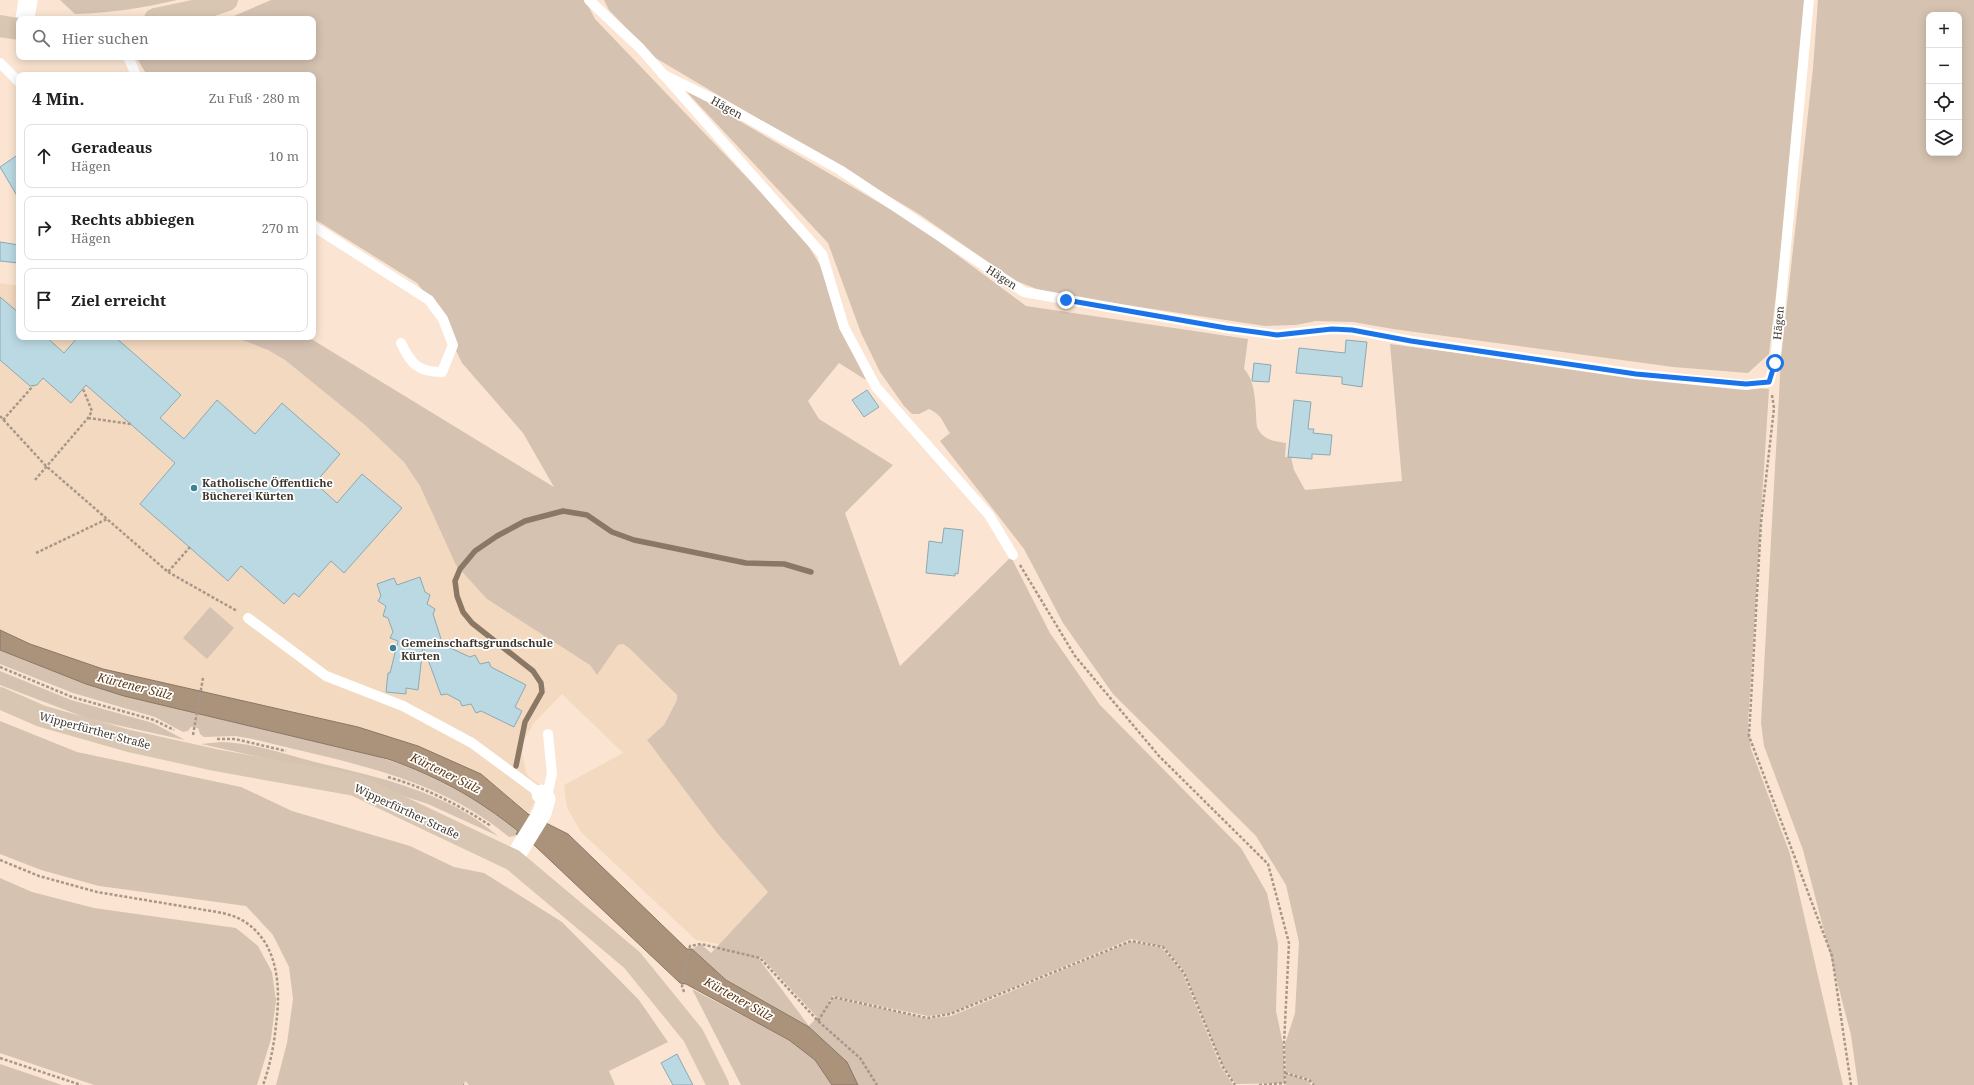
<!DOCTYPE html>
<html lang="de">
<meta charset="utf-8">
<style>
:root{--surface:#fff;--page:#f2f2f2;--text:#202124;--muted:#757577;--line:#e0e0e0}
body{margin:0;font-family:"Noto Serif",serif;background:var(--page);color:var(--text)}
.controls{position:absolute;right:12px;top:12px;display:grid;overflow:hidden;border-radius:8px;box-shadow:0 2px 10px #0003}
.controls button{width:36px;height:36px;display:grid;place-items:center;padding:0;border:0;border-bottom:1px solid var(--line);background:var(--surface);color:var(--text);font:20px sans-serif}
.stop{position:absolute;width:12px;height:12px;margin:-9px;border:3px solid #1a73e8;border-radius:50%;background:#fff}
.stop.end{background:#1a73e8;border-color:#fff;box-shadow:0 1px 4px #0008}
.list{margin:0;padding:0;list-style:none}
h2{display:flex;justify-content:space-between;align-items:center;height:52px;margin:0;padding:0 16px;font-size:17px}
h2 small{font-size:13px;font-weight:400;color:var(--muted)}
.list li{display:grid;grid-template-columns:26px 1fr auto;gap:12px;align-items:center;box-sizing:border-box;height:64px;margin:0 8px 8px;padding:0 8px;border:1px solid var(--line);border-radius:8px}
.list b{display:block;font-size:15px;white-space:nowrap}
.list p{margin:0;font-size:13px;white-space:nowrap;color:var(--muted)}
.list em{font-size:13px;font-style:normal;color:var(--muted)}
.icon{flex:none;width:22px;height:22px;fill:none;stroke:currentColor;stroke-width:2;stroke-linecap:round;stroke-linejoin:round}
.map{position:relative;flex:none;width:1974px;height:1085px;overflow:hidden}
.search{position:absolute;background:var(--surface);box-shadow:0 2px 10px #0003;left:16px;top:16px;width:300px;height:44px;display:flex;align-items:center;gap:10px;box-sizing:border-box;padding:0 14px;border-radius:8px;color:var(--muted);font-size:15px}
.panel{position:absolute;background:var(--surface);box-shadow:0 2px 10px #0003;left:16px;top:72px;width:300px;height:268px;border-radius:8px}
.map>svg:first-child{display:block}
</style>
<div class="map">
<svg width="1974" height="1085" viewBox="0 0 1974 1085">
<rect width="100%" height="100%" fill="#fbe5d2"/>
<path fill="#f3d9c0" d="M0,283L19,286V337H230L245,341L268,350L285,360L365,425L388,446L404,462L420,486L590,665L597,675L618,645L622,644L629,648L677,695V700L664,725L647,740L717,833L768,892L719,944L696,940L581,832L567,808L564,785L623,753L562,694L534,723L524,740L522,753L526,772L530,778L543,787L528,814L481,774L358,727L103,669L30,644L0,630Z"/>
<path fill="#d5c2b1" fill-rule="evenodd" d="M60,0H177C143,8 110,13 75,14Z
M271,0H585L595,19L802,235L823,270L846,338L866,380L839,363L808,401L819,419L893,465L845,513L900,666L1011,557L1050,633L1100,705L1241,848L1267,893L1278,944L1276,1011L1283,1044L1285,1083L1236,1084L1223,1066L1184,971L1164,947L1131,939L950,1013L928,1016L832,996L826,1006L833,998L927,1019L951,1016L1131,942L1162,948L1182,972L1221,1067L1233,1085H858L846,1062L809,1027L726,980L692,949L701,944L711,953L768,892L717,833L647,740L664,725L677,700V695L629,648L623,644L618,645L597,675L590,665L487,599L456,565L420,486L404,462L365,425L285,360L268,350L245,341L230,337H308L554,487L523,433L462,363L434,305L417,283L313,218V75H147L136,57H313V19H227ZM761,957L817,1017L809,1026L759,959Z
M604,0H1804L1802,73L1769,354L1748,373L1673,367L1393,329L1353,322L1316,321L1296,325L1265,326L1047,293L1014,280L919,214L654,57L609,10Z
M1818,0H1974V1085H1858L1851,1035L1803,850L1764,746L1761,723L1781,358L1813,68ZM1929,15H1959V153H1929Z
M683,88L914,223L1026,306L1248,339L1244,369C1257,382 1255,410 1257,427C1263,440 1273,441 1286,443L1285,457H1291L1294,470L1305,490L1402,481L1390,344L1671,381L1769,389L1748,724L1751,749L1790,854L1843,1085H1315L1309,1079L1286,1072L1285,1044L1295,1013L1299,942L1286,885L1256,836L1113,694L1063,623L1024,549L940,441L950,433C943,424 943,415 929,409L919,414H912L904,406L880,372L861,333L828,243Z
M210,607L234,628L207,659L183,638Z
M0,650L86,684L124,696L353,750C422,768 462,787 518,831L515,836L509,837C435,775 343,762 253,739L235,736L204,737L200,734L198,728L191,727L188,731L183,732L155,717L73,693L0,664Z
M0,671L71,700L153,723L185,740L89,719L0,685Z
M0,721L77,752L241,787L292,811L410,846L454,867L484,873L562,922L639,1000L668,1042L609,1071L615,1085H469L465,1081L464,1085H276L287,1043L293,999L289,967L273,935L246,906L99,886L41,870L0,854Z
M221,742C252,743 281,753 311,761C376,777 445,790 498,836L428,804L335,774L201,744Z
M0,878L32,892L94,908L236,928L258,946L272,972L276,1000L271,1039L257,1085H94L0,1053Z
M692,989L789,1040L815,1060L832,1085H741Z
M0,1064L62,1085H0Z
M1286,1073L1308,1081L1311,1085H1286Z"/>
<path fill="#aa927b" stroke="#8a7764" d="M0,630L30,644L103,669L358,727L418,746L481,774L528,814L568,834L687,949H692L726,980L809,1027L847,1062L858,1085H832L815,1060L789,1040L686,984L680,983L534,845L516,834L518,831C475,797 439,777 388,759L124,696L86,684L0,650Z"/>
<g fill="none" stroke-linecap="round" stroke-linejoin="round">
<path stroke="#8a7764" stroke-width="5.5" d="M516,766L525,722L542,692L541,683L533,671L472,623L463,612L457,596L455,581L460,569L475,551L497,536L525,521L563,511L587,515L612,532L634,540L746,563L784,564L811,572"/>
</g>
<path fill="#bad9e2" stroke="#8ca9b2" d="M19,154V199L0,167Z
M0,242L19,245V263L0,261Z
M0,297L19,313V337H46L64,353L78,337H115L181,395L160,418L184,439L217,400L255,434L282,403L340,454L315,483L337,503L362,474L402,508L344,573L331,561L299,597L294,593L284,604L241,566L228,581L140,504L175,463L86,385L71,403L43,378L37,385L30,386L0,360Z
M1346,340L1367,342L1362,387L1342,384V377L1296,373L1299,348L1345,353Z
M1254,363L1271,365L1269,382L1252,381Z
M867,390L879,407L864,417L852,400Z
M1294,400L1311,402L1308,429H1314L1313,433L1332,435L1330,455L1312,454V459L1288,457Z
M944,528L963,530L958,574L955,573V576L926,573L929,541L942,543Z
M420,577L425,592L430,595L427,604L435,609L433,614L441,639L446,646L470,657L475,655L480,664L489,662L491,667L526,685L515,707L522,711L514,727L481,711L476,713L471,704L462,706L460,701L447,694L441,695L423,646L418,690L406,688V694L386,692L388,673H390L398,641L390,638L393,632L388,618L383,616L386,606L378,601L381,596L377,584L394,578L397,585Z
M677,1054L693,1085H673L661,1063Z"/>
<g fill="none" stroke-linecap="round" stroke-linejoin="round">
<path stroke="#a79789" stroke-width="2.5" stroke-dasharray="3 2" stroke-linecap="butt" d="M1772,395L1774,408L1761,523L1749,736L1832,956L1851,1085
M0,416L46,466L168,572L190,547
M88,418L131,424
M3,420L33,386
M35,480L88,418L92,411L83,389
M36,553L107,519
M1020,565L1075,656L1159,756L1268,864L1289,943L1284,1044L1285,1085
M168,572L237,611
M0,667L72,697L154,720L174,730
M193,735L203,678
M217,739H235L286,751
M388,777C426,788 459,805 491,826
M0,860L39,876L97,892L223,913C229,915 235,916 240,919C279,940 281,987 276,1025C274,1045 270,1066 263,1085
M684,992L682,986L690,946L701,944L760,958L818,1021L860,1058L877,1085
M818,1021L833,997L927,1018L950,1014L1131,941L1163,947L1184,973L1223,1067L1235,1085
M0,1058L81,1085
M1285,1073L1309,1080L1314,1085
M463,1085H464
M1259,1085L1285,1083"/>
<path stroke="#fff" stroke-width="10" d="M589,0L640,48L822,254L844,327L876,387L989,515L1013,555
M128,57L136,75
M0,63L19,82
M662,74L715,100L840,170L1024,292L1226,328L1277,335L1332,329L1353,330L1411,341L1636,374L1746,385L1769,382L1775,363L1809,0
M313,226L429,300L443,319L453,345L442,372C418,372 411,364 401,343
M248,618L326,676L403,706L472,743L541,794
M546,799L552,774L548,734"/>
<path stroke="#fff" stroke-width="19" d="M25,19L28,0
M513,860L542,813L546,799L541,794"/>
<path stroke="#d8c6b2" stroke-width="22" d="M155,19L198,10L227,0
M0,26L19,29
M0,698L41,716L129,741L215,760L355,785L513,860L632,960L693,1035L718,1085"/>
</g>
<g fill="none" stroke-linecap="round" stroke-linejoin="round">
<path stroke="#1a73e8" stroke-width="5" d="M1066,300L1226,328L1277,335L1332,329L1352,330L1411,341L1636,374L1746,384L1769,382L1775,363"/>
</g>
<g fill="#408294" stroke="#fff" stroke-width="1.5">
<circle cx="194" cy="488" r="4"/>
<circle cx="393" cy="648" r="4"/>
</g>
<g text-anchor="middle" dominant-baseline="central" stroke-width="3.5" stroke-linejoin="round" paint-order="stroke">
<g font-size="11" fill="#3f372f" stroke="#fff">
<text transform="translate(727 107) rotate(29)">Hägen</text>
<text transform="translate(1002 277) rotate(33)">Hägen</text>
<text transform="translate(1778 323) rotate(-85)">Hägen</text>
<text transform="translate(95 730) rotate(15)">Wipperfürther Straße</text>
<text transform="translate(407 811) rotate(25)">Wipperfürther Straße</text>
</g>
<g font-size="11" font-weight="bold" fill="#3f372f" stroke="#fff" text-anchor="start">
<text x="202" y="482">Katholische Öffentliche<tspan x="202" dy="13">Bücherei Kürten</tspan></text>
<text x="401" y="642">Gemeinschaftsgrundschule<tspan x="401" dy="13">Kürten</tspan></text>
</g>
<g font-size="12" font-style="italic" fill="#5f3b14" stroke="#fff">
<text transform="translate(135 686) rotate(14)">Kürtener Sülz</text>
<text transform="translate(446 773) rotate(26)">Kürtener Sülz</text>
<text transform="translate(739 999) rotate(29)">Kürtener Sülz</text>
</g>
</g>
</svg>
<div class="controls">
<button>+</button>
<button>−</button>
<button><svg class="icon" aria-label="locate" viewBox="0 0 24 24"><circle cx="12" cy="12" r="6"/><path d="M12 2v4M12 18v4M2 12h4M18 12h4"/></svg></button>
<button><svg class="icon" aria-label="layers" viewBox="0 0 24 24"><path d="M12 4l9 5-9 5-9-5zM3 14l9 5 9-5"/></svg></button>
</div>
<div class="stop" style="left:1775px;top:363px"></div>
<div class="stop end" style="left:1066px;top:300px"></div>
<div class="search"><svg class="icon" aria-label="search" viewBox="0 0 24 24"><circle cx="10" cy="10" r="6"/><path d="M15 15l6 6"/></svg>Hier suchen</div>
<section class="panel">
<h2>4 Min.<small>Zu Fuß · 280 m</small></h2>
<ul class="list">
<li><svg class="icon" aria-label="ahead" viewBox="0 0 24 24"><path d="M12 20V5M6 11l6-6 6 6"/></svg><div><b>Geradeaus</b><p>Hägen</p></div><em>10 m</em></li>
<li><svg class="icon" aria-label="right" viewBox="0 0 24 24"><path d="M7 20v-9h11M14 6l5 5-5 5"/></svg><div><b>Rechts abbiegen</b><p>Hägen</p></div><em>270 m</em></li>
<li><svg class="icon" aria-label="arrive" viewBox="0 0 24 24"><path d="M6 21V4h12l-3 4 3 4H6"/></svg><div><b>Ziel erreicht</b></div></li>
</ul>
</section>
</div>
